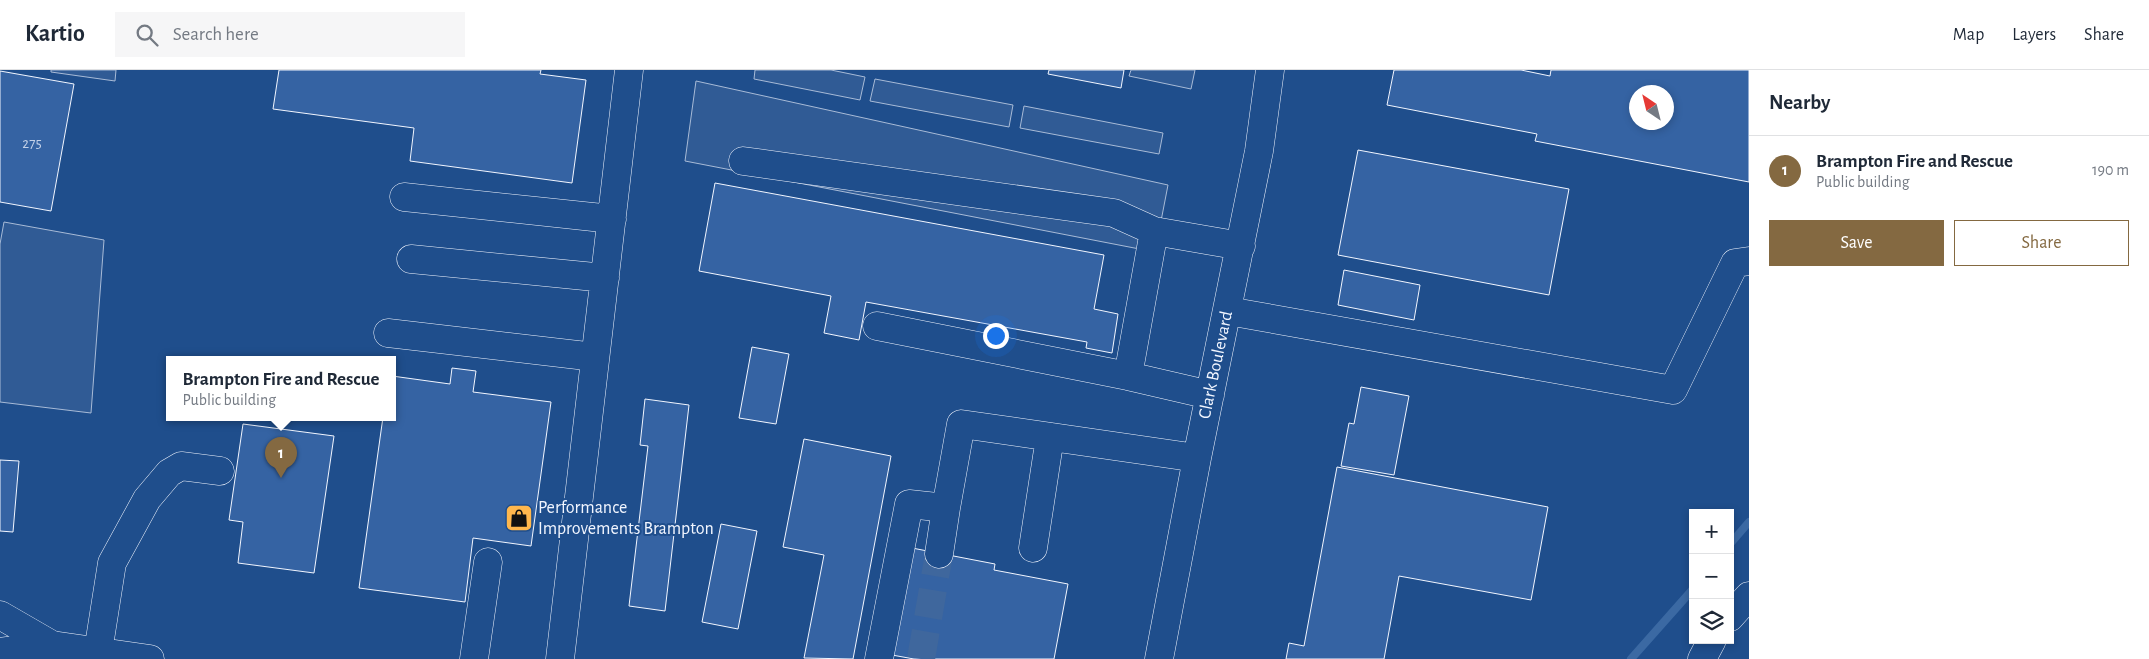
<!DOCTYPE html>
<meta charset="utf-8">
<style>
:root{--surface:#fff;--page:#f6f6f7;--text:#1f2937;--muted:#747a83;--line:#e0e1e3;--accent:#846941}
body{margin:0;font-family:"Alegreya Sans",sans-serif;background:var(--page);color:var(--text)}
.controls{position:absolute;right:15px;bottom:15px;display:grid;overflow:hidden;border-radius:0px;box-shadow:0 2px 8px #0003}
.controls button{width:45px;height:45px;display:grid;place-items:center;padding:0;border:0;border-bottom:1px solid var(--line);background:var(--surface);color:var(--text);font:25px sans-serif}
.compass{position:absolute;left:1629px;top:15px;width:45px;height:45px;border-radius:50%;background:var(--surface);box-shadow:0 2px 8px #0003;rotate:325deg}
.you{position:absolute;left:995px;top:265px;width:18px;height:18px;margin:-12px;border:4px solid #fff;border-radius:50%;background:#1a73e8;box-shadow:0 0 0 8px #1a73e833}
.badge{display:grid;place-items:center;width:32px;height:32px;border-radius:50%;background:var(--accent);color:#fff;font-size:16px;font-weight:700}
.pin{position:absolute;translate:-50% -41px;filter:drop-shadow(0 1px 2px #0008)}
.pin::after{content:'';position:absolute;top:26px;width:18px;height:15px;background:inherit;clip-path:polygon(0 0,100% 0,50% 100%)}
.popup{position:absolute;left:166px;top:286px;width:230px;height:65px;box-sizing:border-box;display:grid;place-content:center;border-radius:0px;background:var(--surface);filter:drop-shadow(0 1px 4px #0005);font-size:16px;white-space:nowrap;color:var(--muted)}
.popup b{font-size:19px;color:var(--text)}
.popup::after{content:'';position:absolute;left:50%;top:100%;margin-left:-10px;border:10px solid transparent;border-top-color:var(--surface)}
.list{margin:0;padding:0;list-style:none}
h2{display:flex;justify-content:space-between;align-items:center;height:65px;margin:0;padding:0 20px;font-size:21px}
h2 small{font-size:16px;font-weight:400;color:var(--muted)}
.list li{display:grid;grid-template-columns:32px 1fr auto;gap:15px;align-items:center;box-sizing:border-box;height:70px;padding:0 20px;border-top:1px solid var(--line)}
.list b{display:block;font-size:19px;white-space:nowrap}
.list p{margin:0;font-size:16px;white-space:nowrap;color:var(--muted)}
.list em{font-size:16px;font-style:normal;color:var(--muted)}
.actions{display:flex;gap:10px;padding:15px 20px}
.actions a{flex:1;padding:11px 0;border:1px solid var(--accent);border-radius:0px;text-align:center;font-size:18px;color:var(--accent)}
.actions .main{background:var(--accent);color:#fff}
.icon{flex:none;width:28px;height:28px;fill:none;stroke:currentColor;stroke-width:2;stroke-linecap:round;stroke-linejoin:round}
.map{position:relative;flex:none;width:1749px;height:589px;overflow:hidden}
header{display:flex;align-items:center;gap:30px;box-sizing:border-box;height:70px;padding:0 25px;background:var(--surface);border-bottom:1px solid var(--line)}
header strong{font-size:24px}
nav{display:flex;gap:28px;margin-inline-start:auto;font-size:18px}
.search{width:350px;height:45px;background:var(--page);display:flex;align-items:center;gap:12px;box-sizing:border-box;padding:0 18px;border-radius:0px;color:var(--muted);font-size:19px}
main{display:flex}
aside{flex:1;background:var(--surface)}
.map>svg:first-child{display:block}
</style>
<header>
<strong>Kartio</strong>
<div class="search"><svg class="icon" aria-label="search" viewBox="0 0 24 24"><circle cx="10" cy="10" r="6"/><path d="M15 15l6 6"/></svg>Search here</div>
<nav><a>Map</a><a>Layers</a><a>Share</a></nav>
</header>
<main>
<div class="map">
<svg width="1749" height="589" viewBox="0 0 1749 589">
<rect width="100%" height="100%" fill="#1f4e8c"/>
<path fill="#305b95" stroke="#a8bbd7" d="M51,0H116L115,11L51,2Z
M755,0H831L865,7L860,30L754,9Z
M1131,0H1195L1191,19L1129,6Z
M875,9L1013,35L1009,57L870,31Z
M696,11L1168,115L1155,182L685,91Z
M1024,36L1163,63L1159,84L1020,58Z
M4,152L104,170L91,343L0,332V174Z"/>
<g fill="none" stroke-linecap="round" stroke-linejoin="round">
<path stroke="#3b69a3" stroke-width="8" d="M1730,474L1749,452
M1631,589L1693,519"/>
</g>
<path fill="#3563a3" stroke="#f2f6ff" fill-rule="evenodd" d="M279,0H541L540,4L586,10L572,113L410,91L414,58L273,39Z
M1049,0H1124L1121,18L1048,4Z
M1394,0H1521L1550,6L1551,0H1749V112L1535,71L1537,64L1387,35ZM1636,22H1666V52H1636Z
M0,1L74,14L51,141L0,132Z
M1358,80L1569,119L1549,225L1338,185Z
M715,113L1104,185L1094,239L1118,244L1112,283L1086,278L1087,272L866,232L859,270L824,263L831,226L699,201Z
M1344,200L1420,215L1414,250L1338,235Z
M752,277L789,284L776,354L739,348Z
M452,298L476,301L473,322L551,332L531,476L473,468L465,532L359,518L383,347H392V306L450,314Z
M1361,317L1409,326L1394,405L1341,396L1349,353L1354,354Z
M645,329L689,335L665,541L629,536L648,376L640,375Z
M243,354L334,366L314,503L238,493L243,452L229,450Z
M804,369L891,386L853,589L804,588L824,485L783,477Z
M0,390L19,391L13,462L0,461Z
M1337,397L1548,437L1531,530L1399,506L1384,589H1286L1289,573L1304,576Z
M721,454L757,461L738,559L702,552Z
M912,478L995,494L994,500L1068,514L1054,589H914L892,585Z"/>
<g fill="none" stroke-linecap="round" stroke-linejoin="round">
<path stroke="#3f679d" stroke-width="28" stroke-dasharray="28 14" stroke-linecap="butt" d="M921,589L939,484"/>
<g stroke="#f2f6ff" stroke-width="29">
<path id="minor" d="M743,91L1114,143L1154,161
M404,127L612,149
M411,189L605,208
M1228,241L1673,320L1735,193L1749,191
M877,256L1128,306
M388,263L595,287
M1210,325L1128,306L1154,161L1241,176
M1033,478L1050,367
M939,484L946,438
M0,545L52,575
M1730,547L1749,526
M0,582L52,575L150,589
M98,582L112,493L147,429L169,403L181,396L220,401
M474,589L488,492
M560,589L629,0
M879,589L909,434L946,438L961,354L1197,388
M1159,589L1197,388L1259,81L1270,0
M1702,589L1712,570"/>
</g>
<use href="#minor" stroke="#1f4e8c" stroke-width="28"/>
</g>
<defs>
<g id="shop-square" transform="scale(1.4375)"><rect x="-9" y="-9" width="18" height="18" rx="4" fill="#ffb74d" stroke="#1f4e8c"/><path d="M-5-2.5h2.3a2.7 3.5 0 0 1 5.4 0H5L5.5 6h-11ZM-1.5-2.5h3a1.5 2.3 0 0 0-3 0Z" fill="#111"/></g>
</defs>
<g fill-rule="evenodd">
<use href="#shop-square" x="519" y="448"/>
</g>
<g text-anchor="middle" dominant-baseline="central" stroke-width="4" stroke-linejoin="round" paint-order="stroke">
<g font-size="15" fill="#c3d1e8">
<text x="32" y="73">275</text>
</g>
<g font-size="18" fill="#f2f6ff" stroke="#1f4e8c">
<text transform="translate(1216 295) rotate(-78)">Clark Boulevard</text>
</g>
<g font-size="18" fill="#f2f6ff" stroke="#1f4e8c" text-anchor="start">
<text x="538" y="438">Performance<tspan x="538" dy="21">Improvements Brampton</tspan></text>
</g>
</g>
</svg>
<div class="controls">
<button>+</button>
<button>−</button>
<button><svg class="icon" aria-label="layers" viewBox="0 0 24 24"><path d="M12 4l9 5-9 5-9-5zM3 14l9 5 9-5"/></svg></button>
</div>
<svg class="compass" viewBox="-18 -18 36 36"><path d="M0-13l5 13h-10z" fill="#e53935"/><path d="M0 13l5-13h-10z" fill="#747a83"/></svg>
<div class="you"></div>
<div class="pin badge" style="left:281px;top:408px">1</div>
<div class="popup"><b>Brampton Fire and Rescue</b>Public building</div>
</div>
<aside>
<h2>Nearby<small></small></h2>
<ul class="list">
<li><span class="badge">1</span><div><b>Brampton Fire and Rescue</b><p>Public building</p></div><em>190 m</em></li>
</ul>
<div class="actions"><a class="main">Save</a><a>Share</a></div>
</aside>
</main>
